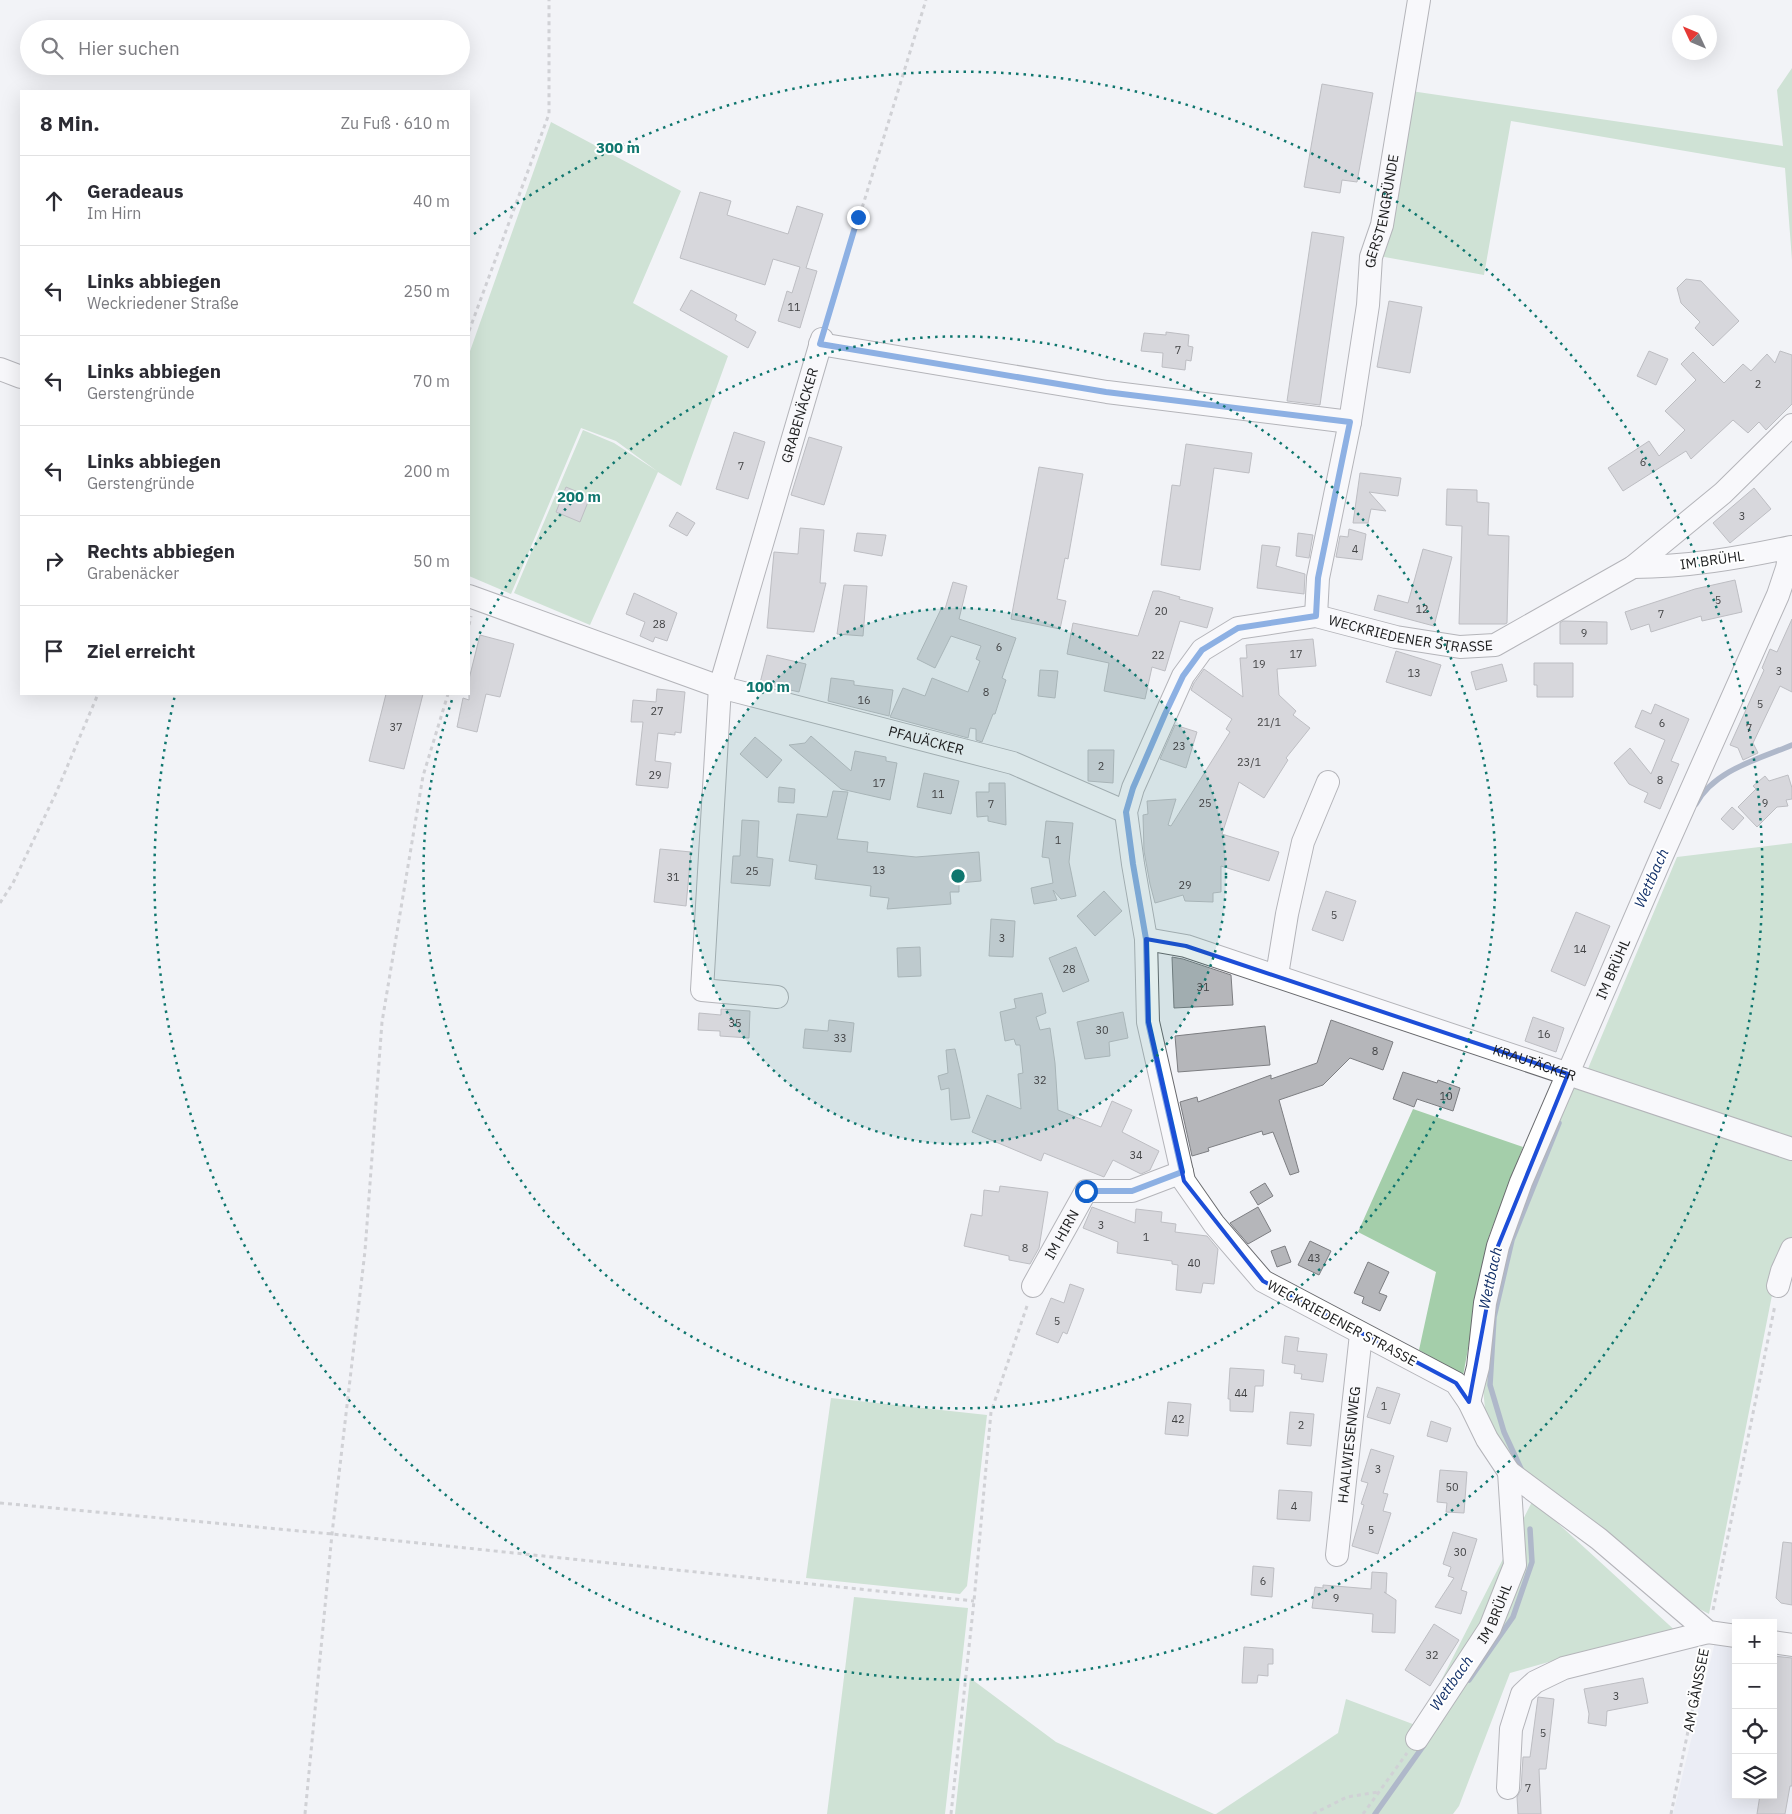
<!DOCTYPE html>
<html lang="de">
<meta charset="utf-8">
<style>
:root{--surface:#fff;--page:#f7f7f7;--text:#2b2b33;--muted:#7c7c81;--line:#e1e1e2}
body{margin:0;font-family:"IBM Plex Sans",sans-serif;background:var(--page);color:var(--text)}
.controls{position:absolute;right:15px;bottom:15px;display:grid;overflow:hidden;border-radius:0px;box-shadow:0 5px 20px #0002}
.controls button{width:45px;height:45px;display:grid;place-items:center;padding:0;border:0;border-bottom:1px solid var(--line);background:var(--surface);color:var(--text);font:25px sans-serif}
.compass{position:absolute;left:1672px;top:15px;width:45px;height:45px;border-radius:50%;background:var(--surface);box-shadow:0 5px 20px #0002;rotate:314deg}
.stop{position:absolute;width:15px;height:15px;margin:-11px;border:4px solid #1261cb;border-radius:50%;background:#fff}
.stop.end{background:#1261cb;border-color:#fff;box-shadow:0 1px 5px #0008}
.list{margin:0;padding:0;list-style:none}
h2{display:flex;justify-content:space-between;align-items:center;height:65px;margin:0;padding:0 20px;font-size:21px}
h2 small{font-size:16px;font-weight:400;color:var(--muted)}
.list li{display:grid;grid-template-columns:32px 1fr auto;gap:15px;align-items:center;box-sizing:border-box;height:90px;padding:0 20px;border-top:1px solid var(--line)}
.list b{display:block;font-size:19px;white-space:nowrap}
.list p{margin:0;font-size:16px;white-space:nowrap;color:var(--muted)}
.list em{font-size:16px;font-style:normal;color:var(--muted)}
.icon{flex:none;width:28px;height:28px;fill:none;stroke:currentColor;stroke-width:2;stroke-linecap:round;stroke-linejoin:round}
.map{position:relative;flex:none;width:1792px;height:1814px;overflow:hidden}
.search{position:absolute;background:var(--surface);box-shadow:0 5px 20px #0002;left:20px;top:20px;width:450px;height:55px;display:flex;align-items:center;gap:12px;box-sizing:border-box;padding:0 18px;border-radius:28px;color:var(--muted);font-size:19px}
.panel{position:absolute;background:var(--surface);box-shadow:0 5px 20px #0002;left:20px;top:90px;width:450px;height:605px;border-radius:0px}
.map>svg:first-child{display:block}
</style>
<div class="map">
<svg width="1792" height="1814" viewBox="0 0 1792 1814">
<rect width="100%" height="100%" fill="#f2f3f7"/>
<path fill="#e2e6f1" d="M1716,1638L1736,1640V1795H1773V1644L1792,1646V1814H1673Z"/>
<path fill="#a4ceaa" d="M1792,68V260L1785,168L1511,121L1484,275L1379,256L1411,91L1783,146L1777,90Z
M551,122L681,191L633,303L728,356L681,486L658,472L590,625L514,593L583,430L614,443L657,471L616,441L581,428L511,594L469,576V354Z
M1792,843V1143L1587,1071L1677,857Z
M1564,1086H1581L1792,1159V1237L1776,1275L1709,1614L1677,1597L1523,1479L1486,1419L1482,1378L1492,1278Z
M1413,1109L1523,1147L1489,1236L1463,1376L1419,1350L1436,1272L1358,1232Z
M831,1398L987,1415L967,1586L960,1594L806,1578Z
M1535,1496L1551,1517L1680,1635L1570,1656L1510,1673L1459,1806L1453,1814H1216L1338,1733L1346,1699L1418,1726Z
M854,1597L968,1608L945,1814H827Z
M970,1678L1056,1742L1214,1814H955Z"/>
<g fill="none" stroke-linecap="round" stroke-linejoin="round">
<path stroke="#5e7192" stroke-width="5.5" d="M1696,804C1714,770 1759,759 1792,745
M1522,1471L1504,1432L1490,1385L1494,1317L1512,1240L1559,1123
M1469,1680L1513,1617L1532,1562L1530,1529
M1375,1814L1424,1745"/>
</g>
<path fill="#b5b6ba" stroke="#7d7e82" d="M1322,84L1373,93L1357,182L1342,180L1340,193L1304,187Z
M700,192L731,201L727,215L788,234L797,206L823,214L806,268L817,271L800,328L778,321L787,291L792,293L800,267L773,259L765,285L680,258Z
M1312,232L1344,237L1320,405L1287,401Z
M1686,279L1701,281L1739,321L1713,346L1695,328L1700,322L1681,303L1677,288Z
M691,290L737,315L735,320L756,332L748,348L680,310Z
M1389,301L1422,307L1410,373L1377,367Z
M1166,332L1189,335L1188,346L1193,347L1191,361L1186,360L1185,370L1162,367L1163,353L1141,351L1144,333L1166,335Z
M1649,351L1668,359L1656,385L1637,376Z
M1780,351L1792,355V404L1766,430L1759,422L1748,433L1733,420L1691,459L1686,451L1623,491L1608,468L1649,441L1659,456L1685,430L1665,411L1696,380L1681,364L1693,352L1724,383L1743,364L1751,371L1767,354L1775,363Z
M734,432L765,442L748,499L716,489Z
M809,437L842,447L824,505L791,495Z
M1186,444L1252,453L1249,473L1214,468L1200,570L1161,565L1172,485L1180,486Z
M1039,467L1083,474L1068,559L1065,558L1057,599L1066,601L1060,629L1011,619Z
M1360,473L1401,478L1398,496L1369,492L1386,511L1371,509L1368,523H1353Z
M566,487L590,497L580,522L556,512Z
M1754,488L1771,509L1730,543L1713,523Z
M1447,489L1477,490V502L1489,503L1488,535L1509,536L1507,623L1505,624H1459L1462,526L1446,525Z
M677,512L695,523L687,536L669,526Z
M800,528L824,530L820,583H826L814,632L767,628L774,552L798,554Z
M1349,529L1366,534L1362,560L1336,557L1340,536L1348,537Z
M857,533L886,535L882,556L854,551Z
M1298,533L1313,535L1309,558L1296,556Z
M1262,545L1280,547L1276,566L1305,574L1304,594L1257,588Z
M1423,549L1452,557L1434,626L1374,610L1378,595L1408,603Z
M1735,580L1742,612L1702,621L1701,616L1651,632L1649,624L1631,630L1625,612L1695,589Z
M953,582L967,586L959,619L1016,638L1002,678L1006,680L995,714H993L982,742L976,740V729L970,728L968,738L890,717L903,688L925,696L932,678L968,692L980,661L976,659L981,646L951,636L935,668L917,659L942,607L945,609Z
M844,585L867,586L863,636L837,634Z
M1153,591H1159L1180,597L1179,599L1213,608L1207,628L1180,621L1165,671L1152,667L1145,699L1104,691L1109,663L1067,654L1073,623L1138,636Z
M634,593L677,613L667,641L655,637L653,642L640,636L645,622L626,614Z
M1792,619V692L1780,686L1753,743L1758,753L1743,760L1738,748L1730,745L1764,670L1762,668L1770,649L1777,652Z
M1563,621L1607,622V644H1560V623Z
M480,635L514,644L500,697L486,694L477,732L457,727L463,698L469,700V679Z
M1313,639L1316,666L1277,669L1279,695L1296,711L1293,715L1310,728L1286,758L1288,760L1264,798L1239,782L1222,834L1279,852L1269,881L1221,866V892L1213,893V902L1185,901L1183,895L1155,903L1150,884L1144,851L1143,815L1148,814L1147,801L1176,799L1168,825L1171,826L1230,732L1226,729L1232,719L1191,690L1194,683L1204,669L1243,697L1240,658H1247L1246,645Z
M1396,651L1441,665L1431,696L1386,682Z
M767,655L806,664L799,692L760,683Z
M1534,663H1573V697H1537V685H1534Z
M1502,664L1507,681L1476,690L1471,672Z
M1040,670L1058,671L1055,698L1038,696Z
M831,678L854,681V685L893,690L889,716L828,701Z
M657,689L685,692L681,733L675,732V735L658,733L655,761L671,763L668,788L636,785L643,722H631L633,700L656,702Z
M386,694H423L404,769L369,761Z
M1655,704L1689,719L1671,761L1679,764L1660,809L1644,802L1648,793L1629,784L1614,763L1630,748L1651,774L1665,740L1635,727L1642,710L1651,714Z
M1175,725L1197,732L1186,768L1160,759Z
M811,736L851,771L855,751L886,757V761L897,763L890,800L841,789L789,745L805,743Z
M755,737L782,760L767,778L740,754Z
M1088,750H1114L1113,783L1088,781Z
M924,773L959,781L951,814L917,807Z
M1788,775L1792,788V799L1786,800L1788,806L1777,807L1757,827L1738,807L1756,789L1753,786L1765,776L1769,781Z
M989,783H1005L1006,825L988,821V816L977,817L976,792H989Z
M779,787L795,789L794,803L778,802Z
M833,791L848,792L837,839L868,842L867,852L916,857L979,852L981,881L959,883V892H950L951,904L887,909L889,898L870,896L871,886L815,879L817,865L789,861L797,814L827,817Z
M1732,807L1744,818L1733,830L1721,819Z
M742,820L759,821L757,857L773,859L770,886L731,883L733,856H740Z
M1046,821L1073,823L1069,862L1076,896L1061,899L1053,890L1057,900L1034,904L1031,888L1053,883L1049,858L1042,857Z
M660,849L691,852L686,906L654,902Z
M1104,891L1122,911L1095,936L1077,916Z
M1326,891L1356,901L1343,941L1312,930Z
M1576,912L1610,926L1585,986L1551,971Z
M991,919L1015,921L1013,957L989,956Z
M920,947L921,976L898,977L897,948Z
M1076,947L1089,981L1063,992L1049,958Z
M1172,957L1183,959L1231,975L1233,1005L1174,1008Z
M1042,993L1046,1013L1036,1017L1040,1030L1050,1028L1055,1063L1058,1110L1101,1127L1112,1101L1132,1110L1122,1132L1159,1151L1150,1170L1141,1174L1113,1160L1104,1177L1044,1153L1041,1161L972,1132L987,1095L1021,1109L1018,1074L1023,1073L1020,1045H1016L1014,1039L1005,1041L1000,1012L1016,1008L1014,999Z
M721,1009L750,1011L749,1038L720,1036V1031L698,1030L699,1013L721,1015Z
M1123,1012L1128,1038L1109,1042L1110,1056L1085,1059L1077,1022Z
M1533,1017L1564,1028L1556,1052L1525,1041Z
M829,1020L854,1023L851,1052L803,1048L805,1029L828,1031Z
M1331,1020L1393,1042L1383,1070L1350,1058L1323,1085L1279,1100L1299,1172L1290,1175L1273,1132L1263,1135L1262,1131L1208,1148L1209,1151L1192,1156L1180,1102L1197,1097L1198,1102L1271,1075V1079L1317,1063Z
M1265,1026L1270,1065L1178,1072L1175,1036Z
M955,1049L960,1070L970,1118L951,1120L949,1088L941,1090L938,1076L948,1073L946,1050Z
M1403,1072L1437,1083L1438,1080L1460,1088L1453,1111L1417,1099L1414,1107L1393,1099Z
M1265,1183L1273,1196L1258,1205L1250,1192Z
M1000,1186L1048,1192L1039,1248L1030,1264L1009,1260V1256L964,1246L971,1214L982,1216L984,1190L999,1192Z
M1092,1207L1135,1223L1136,1209L1162,1212L1161,1222L1176,1224L1175,1232L1207,1236L1218,1249L1214,1284L1203,1283L1201,1293L1176,1290L1178,1265L1172,1264V1261L1117,1253L1118,1242L1083,1228Z
M1258,1207L1271,1231L1248,1244L1230,1223Z
M1310,1241L1331,1251L1319,1275L1298,1265Z
M1285,1246L1291,1262L1277,1267L1271,1251Z
M1368,1262L1389,1272L1379,1293L1387,1296L1380,1311L1362,1303L1364,1297L1354,1293Z
M1070,1284L1084,1289L1067,1334L1063,1332L1058,1343L1036,1334L1051,1298L1064,1303Z
M1285,1336L1299,1338L1297,1351L1327,1354L1323,1382L1301,1379L1302,1374L1294,1373L1295,1365L1282,1363Z
M1230,1368L1264,1370L1263,1386H1255L1253,1412L1230,1411V1399H1228Z
M1377,1387L1400,1394L1390,1424L1367,1417Z
M1168,1402L1191,1404L1188,1436L1165,1434Z
M1290,1412L1314,1414L1311,1446L1287,1444Z
M1431,1421L1451,1428L1447,1442L1427,1436Z
M1371,1449L1394,1456L1383,1493L1388,1494L1383,1511L1391,1513L1378,1554L1352,1546L1364,1505L1361,1504L1368,1483L1361,1481Z
M1440,1470L1467,1472L1464,1513L1446,1512L1447,1503L1437,1502Z
M1279,1490L1312,1492L1310,1521L1277,1519Z
M1453,1532L1477,1539L1461,1590L1467,1592L1461,1614L1435,1607L1454,1578L1448,1576L1451,1567L1443,1564Z
M1783,1542L1792,1543V1605L1781,1603L1776,1598Z
M1253,1566L1274,1568L1272,1597L1251,1595Z
M1372,1572L1387,1573L1386,1593L1384,1592L1396,1600L1395,1633L1372,1632L1373,1614L1312,1608L1315,1587L1323,1588V1585L1371,1589Z
M1434,1624L1459,1640L1430,1686L1405,1670Z
M1244,1647L1273,1649V1664H1268V1676L1258,1675L1257,1683H1242Z
M1773,1656L1792,1658V1786H1790L1785,1814H1757L1760,1795H1773Z
M1643,1678L1648,1703L1607,1711L1606,1726L1588,1723L1589,1714L1584,1689Z
M1538,1697L1554,1699L1546,1769H1539L1541,1814H1518L1517,1797L1521,1789L1523,1757H1530Z"/>
<g fill="none" stroke-linecap="round" stroke-linejoin="round">
<g stroke="#696a6e" stroke-width="24">
<g id="minor">
<path d="M820,344L1107,392L1350,422"/>
<path d="M0,369L21,377"/>
<path id="s1" d="M469,596L720,687L1013,763L1126,812"/>
<path id="s2" d="M1316,616L1318,578L1350,422L1368,305L1371,257L1382,225L1419,0"/>
<path id="s3" d="M1146,939L1186,946L1792,1149"/>
<path d="M1277,975L1287,914L1303,842L1328,782"/>
<path id="s4" d="M777,997L702,990L720,687L822,339"/>
<path id="s5" d="M1033,1286L1086,1191H1132L1182,1172"/>
<path d="M1778,1286L1782,1271L1792,1249"/>
<path id="s6" d="M1469,1402L1478,1367L1485,1303L1498,1246L1521,1182L1661,858L1778,595L1787,568L1791,547C1739,558 1687,567 1633,567"/>
<path id="s7" d="M1337,1555L1361,1334"/>
<path id="s8" d="M1736,1636L1708,1632L1599,1539L1509,1472L1487,1439L1469,1402L1456,1383L1263,1281L1214,1224L1184,1181L1148,1022L1146,939L1133,864L1126,812L1133,788L1183,676L1202,650L1238,628L1316,616L1396,637L1460,647L1495,645L1633,567L1723,493L1792,425"/>
<path d="M1773,1642L1792,1645"/>
<path id="s9" d="M1417,1739L1490,1628L1515,1565L1509,1472"/>
<path d="M1508,1788L1511,1729L1522,1694L1535,1682L1564,1668L1708,1632"/>
</g>
</g>
<path stroke="#a7a8ab" stroke-width="3" stroke-dasharray="4 4" stroke-linecap="butt" d="M827,322L926,0
M469,331L549,114V0
M469,625L471,616
M0,903L13,883L56,793L98,694
M0,1503L332,1534L974,1601
M1713,1610L1775,1305
M305,1814L332,1534L365,1251L382,1022L423,776L448,694
M951,1814L974,1601L991,1412L1028,1303
M1313,1814L1347,1797L1378,1792
M1363,1814L1407,1753
M1671,1814L1704,1653"/>
<use href="#minor" stroke="#fff" stroke-width="22"/>
</g>
<g fill="none" stroke-linecap="round" stroke-linejoin="round">
<path stroke="#1261cb" stroke-width="6" d="M858,217L820,344L1106,392L1350,422L1318,578L1316,616L1238,628L1202,650L1183,676L1165,714L1133,788L1126,812L1133,864L1146,939L1148,1022L1182,1172L1132,1191H1086"/>
</g>
<path d="M0 0H1792V1814H0ZM1146,939L1186,946L1568,1074L1498,1246L1469,1402L1456,1383L1263,1281L1184,1181L1148,1022Z" fill="#f2f3f7" fill-opacity=".55" fill-rule="evenodd"/>
<path fill="none" stroke="#1d4ed8" stroke-width="4" stroke-linejoin="round" d="M1146,939L1186,946L1568,1074L1498,1246L1469,1402L1456,1383L1263,1281L1184,1181L1148,1022Z"/>
<circle cx="958" cy="876" r="268" fill="#0f766e" fill-opacity=".12"/>
<g fill="none" stroke="#0f766e" stroke-width="2.5" stroke-dasharray="2.5 5">
<circle cx="958" cy="876" r="268"/>
<path d="M470 654A536 536 0 1 1 453 697"/>
<path d="M474 234A804 804 0 1 1 175 695"/>
</g>
<g text-anchor="middle" dominant-baseline="central" stroke-width="4" stroke-linejoin="round" paint-order="stroke">
<g font-size="11" fill="#424345">
<text x="794" y="307">11</text>
<text x="1178" y="350">7</text>
<text x="1758" y="384">2</text>
<text x="1643" y="462">6</text>
<text x="741" y="466">7</text>
<text x="1742" y="516">3</text>
<text x="1355" y="549">4</text>
<text x="1718" y="600">5</text>
<text x="1422" y="609">12</text>
<text x="1161" y="611">20</text>
<text x="1661" y="614">7</text>
<text x="659" y="624">28</text>
<text x="1584" y="633">9</text>
<text x="999" y="647">6</text>
<text x="1296" y="654">17</text>
<text x="1158" y="655">22</text>
<text x="1259" y="664">19</text>
<text x="1779" y="671">3</text>
<text x="1414" y="673">13</text>
<text x="986" y="692">8</text>
<text x="864" y="700">16</text>
<text x="1760" y="704">5</text>
<text x="657" y="711">27</text>
<text x="1269" y="722">21/1</text>
<text x="1662" y="723">6</text>
<text x="396" y="727">37</text>
<text x="1749" y="728">7</text>
<text x="1179" y="746">23</text>
<text x="1249" y="762">23/1</text>
<text x="1101" y="766">2</text>
<text x="655" y="775">29</text>
<text x="1660" y="780">8</text>
<text x="879" y="783">17</text>
<text x="938" y="794">11</text>
<text x="1205" y="803">25</text>
<text x="1765" y="803">9</text>
<text x="991" y="804">7</text>
<text x="1058" y="840">1</text>
<text x="879" y="870">13</text>
<text x="752" y="871">25</text>
<text x="673" y="877">31</text>
<text x="1185" y="885">29</text>
<text x="1334" y="915">5</text>
<text x="1002" y="938">3</text>
<text x="1580" y="949">14</text>
<text x="1069" y="969">28</text>
<text x="1203" y="987">31</text>
<text x="735" y="1023">35</text>
<text x="1102" y="1030">30</text>
<text x="1544" y="1034">16</text>
<text x="840" y="1038">33</text>
<text x="1375" y="1051">8</text>
<text x="1040" y="1080">32</text>
<text x="1446" y="1096">10</text>
<text x="1136" y="1155">34</text>
<text x="1101" y="1225">3</text>
<text x="1146" y="1237">1</text>
<text x="1025" y="1248">8</text>
<text x="1314" y="1258">43</text>
<text x="1194" y="1263">40</text>
<text x="1057" y="1321">5</text>
<text x="1241" y="1393">44</text>
<text x="1384" y="1406">1</text>
<text x="1178" y="1419">42</text>
<text x="1301" y="1425">2</text>
<text x="1378" y="1469">3</text>
<text x="1452" y="1487">50</text>
<text x="1294" y="1506">4</text>
<text x="1371" y="1530">5</text>
<text x="1460" y="1552">30</text>
<text x="1263" y="1581">6</text>
<text x="1336" y="1598">9</text>
<text x="1432" y="1655">32</text>
<text x="1616" y="1696">3</text>
<text x="1543" y="1733">5</text>
<text x="1528" y="1788">7</text>
</g>
<g font-size="14" fill="#1c1d1e" stroke="#fff">
<text stroke="none"><textPath href="#s2" startOffset="411">GERSTENGRÜNDE</textPath></text>
<text stroke="none"><textPath href="#s4" startOffset="662">GRABENÄCKER</textPath></text>
<text transform="translate(1712 560) rotate(-8)">IM BRÜHL</text>
<text stroke="none"><textPath href="#s8" startOffset="1506">WECKRIEDENER STRASSE</textPath></text>
<text stroke="none"><textPath href="#s1" startOffset="480">PFAUÄCKER</textPath></text>
<text stroke="none"><textPath href="#s6" startOffset="459">IM BRÜHL</textPath></text>
<text stroke="none"><textPath href="#s3" startOffset="408">KRAUTÄCKER</textPath></text>
<text stroke="none"><textPath href="#s5" startOffset="59">IM HIRN</textPath></text>
<text transform="translate(1342 1323) rotate(28)">WECKRIEDENER STRASSE</text>
<text stroke="none"><textPath href="#s7" startOffset="111">HAALWIESENWEG</textPath></text>
<text stroke="none"><textPath href="#s9" startOffset="148">IM BRÜHL</textPath></text>
<text transform="translate(1696 1690) rotate(-79)">AM GÄNSSEE</text>
</g>
<g font-size="15" font-style="italic" fill="#102f68" stroke="#fff">
<text transform="translate(1651 878) rotate(-66)">Wettbach</text>
<text transform="translate(1490 1278) rotate(-78)">Wettbach</text>
<text transform="translate(1451 1683) rotate(-55)">Wettbach</text>
</g>
</g>
<circle cx="958" cy="876" r="8" fill="#0f766e" stroke="#fff" stroke-width="2.5"/>
<g font-size="15" text-anchor="middle" font-weight="bold" fill="#0f766e" stroke="#fff" stroke-width="4" stroke-linejoin="round" paint-order="stroke">
<text x="618" y="153">300 m</text>
<text x="579" y="502">200 m</text>
<text x="768" y="692">100 m</text>
</g>
</svg>
<div class="controls">
<button>+</button>
<button>−</button>
<button><svg class="icon" aria-label="locate" viewBox="0 0 24 24"><circle cx="12" cy="12" r="6"/><path d="M12 2v4M12 18v4M2 12h4M18 12h4"/></svg></button>
<button><svg class="icon" aria-label="layers" viewBox="0 0 24 24"><path d="M12 4l9 5-9 5-9-5zM3 14l9 5 9-5"/></svg></button>
</div>
<svg class="compass" viewBox="-18 -18 36 36"><path d="M0-13l5 13h-10z" fill="#e53935"/><path d="M0 13l5-13h-10z" fill="#7c7c81"/></svg>
<div class="stop" style="left:1086px;top:1191px"></div>
<div class="stop end" style="left:858px;top:217px"></div>
<div class="search"><svg class="icon" aria-label="search" viewBox="0 0 24 24"><circle cx="10" cy="10" r="6"/><path d="M15 15l6 6"/></svg>Hier suchen</div>
<section class="panel">
<h2>8 Min.<small>Zu Fuß · 610 m</small></h2>
<ul class="list">
<li><svg class="icon" aria-label="ahead" viewBox="0 0 24 24"><path d="M12 20V5M6 11l6-6 6 6"/></svg><div><b>Geradeaus</b><p>Im Hirn</p></div><em>40 m</em></li>
<li><svg class="icon" aria-label="left" viewBox="0 0 24 24"><path d="M17 20v-9H6M10 6l-5 5 5 5"/></svg><div><b>Links abbiegen</b><p>Weckriedener Straße</p></div><em>250 m</em></li>
<li><svg class="icon" aria-label="left" viewBox="0 0 24 24"><path d="M17 20v-9H6M10 6l-5 5 5 5"/></svg><div><b>Links abbiegen</b><p>Gerstengründe</p></div><em>70 m</em></li>
<li><svg class="icon" aria-label="left" viewBox="0 0 24 24"><path d="M17 20v-9H6M10 6l-5 5 5 5"/></svg><div><b>Links abbiegen</b><p>Gerstengründe</p></div><em>200 m</em></li>
<li><svg class="icon" aria-label="right" viewBox="0 0 24 24"><path d="M7 20v-9h11M14 6l5 5-5 5"/></svg><div><b>Rechts abbiegen</b><p>Grabenäcker</p></div><em>50 m</em></li>
<li><svg class="icon" aria-label="arrive" viewBox="0 0 24 24"><path d="M6 21V4h12l-3 4 3 4H6"/></svg><div><b>Ziel erreicht</b></div></li>
</ul>
</section>
</div>
